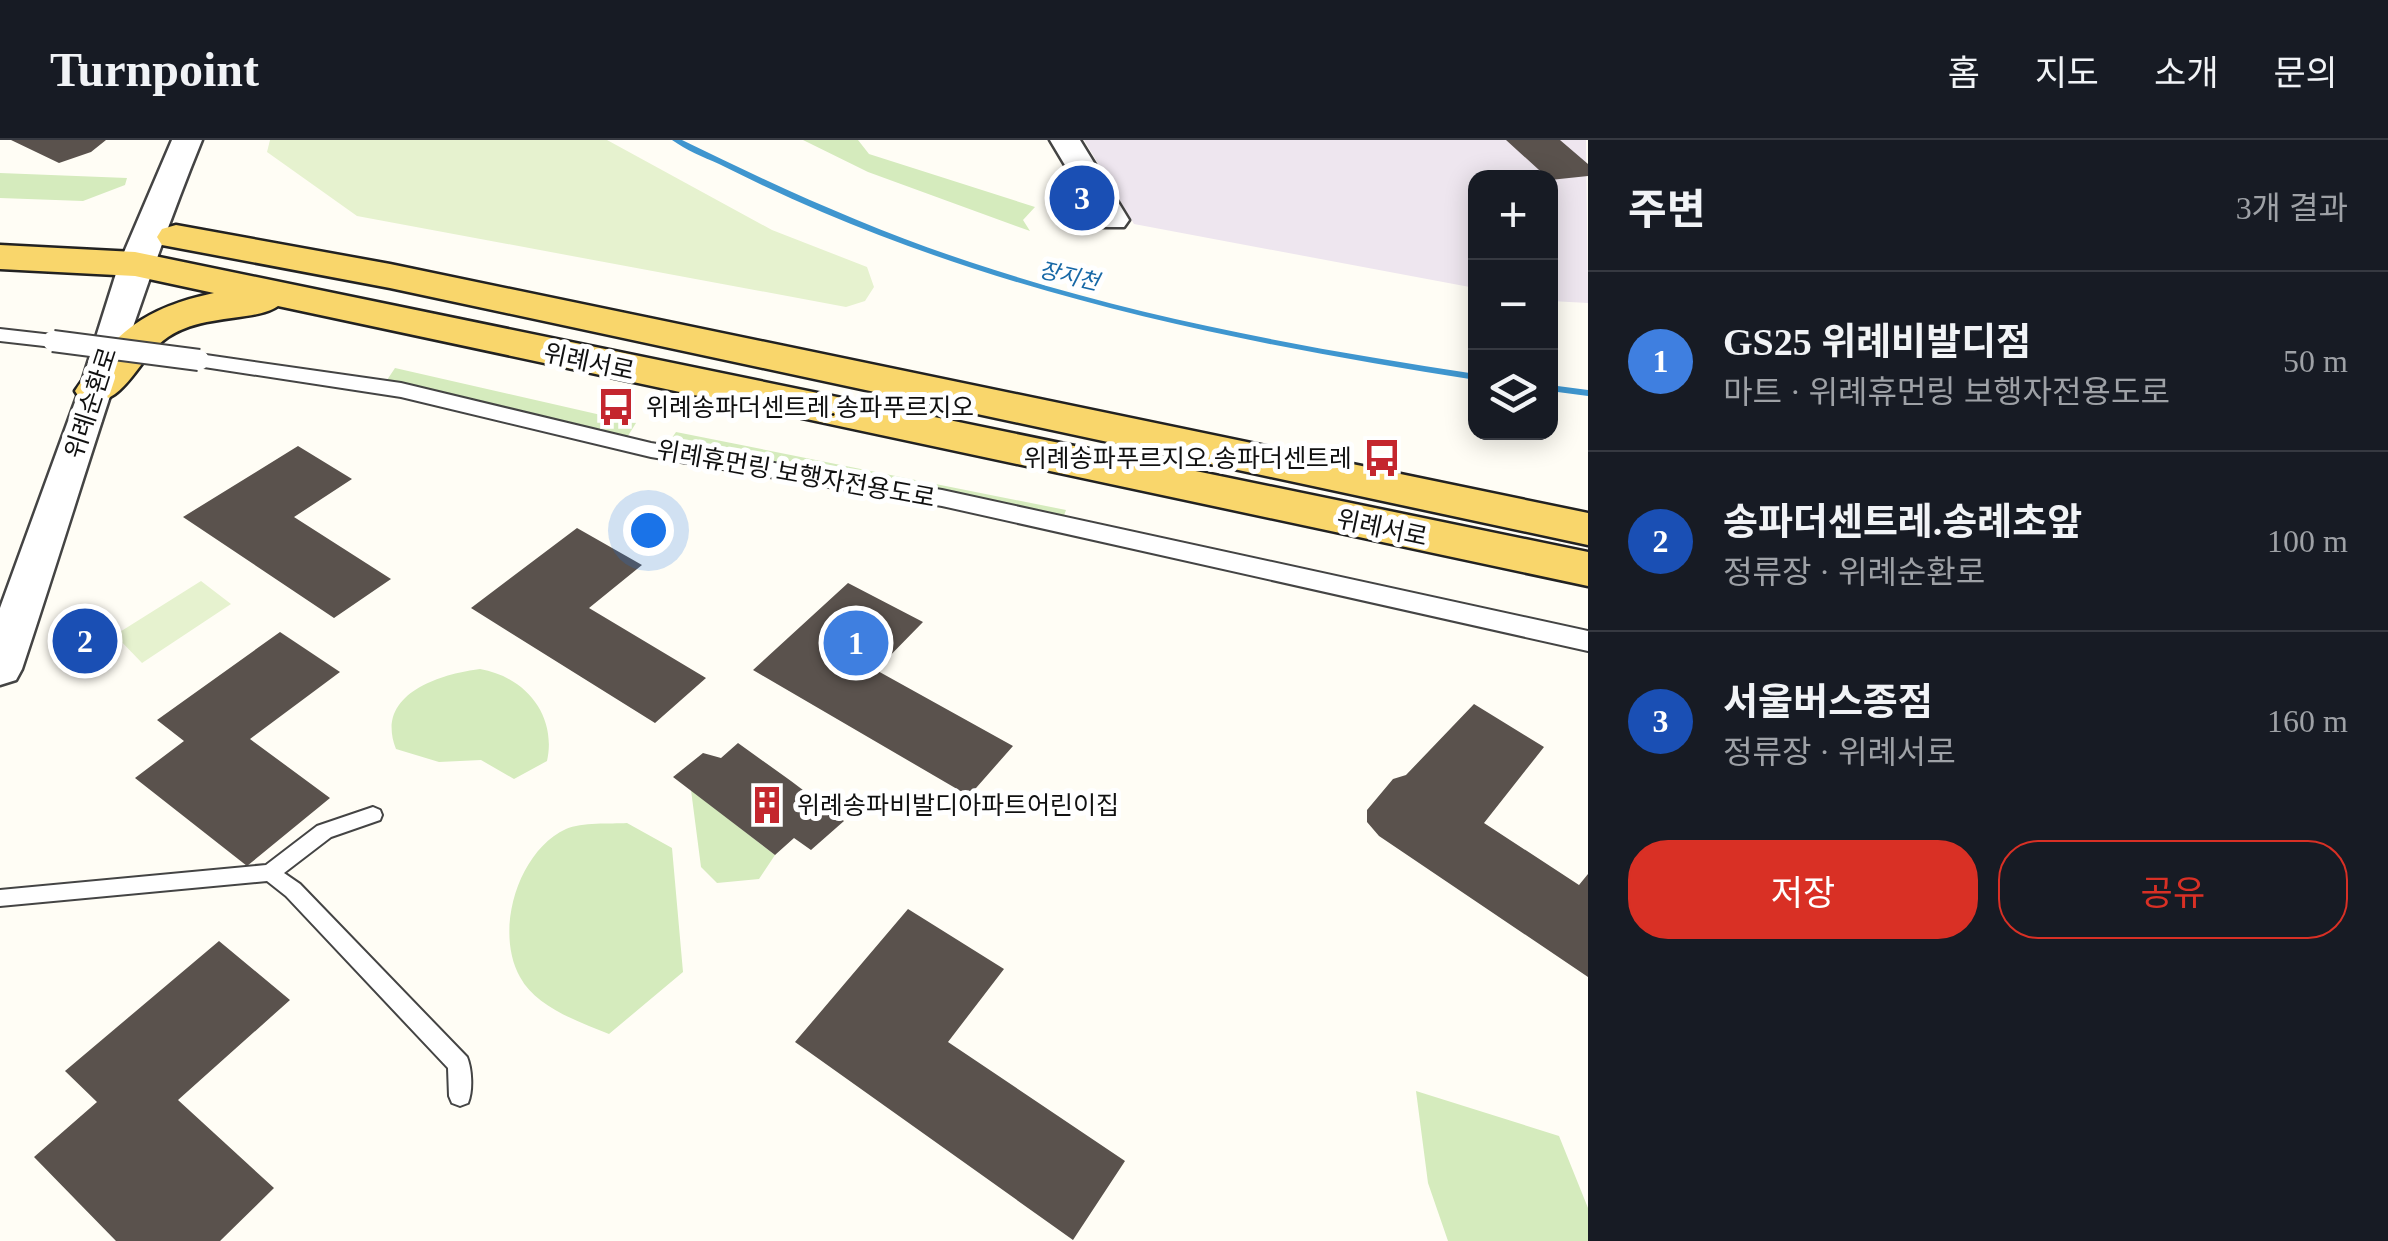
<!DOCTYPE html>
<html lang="ko">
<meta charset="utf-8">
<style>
:root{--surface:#171b24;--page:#20242c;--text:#f1f3f6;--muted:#9ea1a6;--line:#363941;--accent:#d93025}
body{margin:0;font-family:"Times New Roman","Noto Sans KR",serif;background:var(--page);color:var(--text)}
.controls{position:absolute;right:30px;top:30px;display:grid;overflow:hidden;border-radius:20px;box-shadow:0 5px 25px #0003}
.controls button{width:90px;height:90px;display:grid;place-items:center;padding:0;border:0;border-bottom:2px solid var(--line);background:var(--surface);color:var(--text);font:50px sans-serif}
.you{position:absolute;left:648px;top:390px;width:35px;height:35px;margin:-25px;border:8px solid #fff;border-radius:50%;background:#1a73e8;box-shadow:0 0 0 15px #1a73e833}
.badge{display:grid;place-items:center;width:65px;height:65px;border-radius:50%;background:var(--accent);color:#fff;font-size:32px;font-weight:700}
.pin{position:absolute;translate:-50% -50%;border:5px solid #fff;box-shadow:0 2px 10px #0006}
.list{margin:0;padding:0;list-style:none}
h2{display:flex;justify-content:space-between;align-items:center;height:130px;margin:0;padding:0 40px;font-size:42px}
h2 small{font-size:32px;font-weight:400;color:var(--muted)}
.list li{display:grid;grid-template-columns:65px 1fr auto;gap:30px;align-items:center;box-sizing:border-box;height:180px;padding:0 40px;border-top:2px solid var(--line)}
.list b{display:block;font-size:38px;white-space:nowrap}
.list p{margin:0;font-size:32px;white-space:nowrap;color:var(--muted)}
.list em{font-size:32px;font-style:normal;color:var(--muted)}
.actions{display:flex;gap:20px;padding:30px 40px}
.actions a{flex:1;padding:22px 0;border:2px solid var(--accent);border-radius:40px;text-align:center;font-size:35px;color:var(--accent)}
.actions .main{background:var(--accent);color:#fff}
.icon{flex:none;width:55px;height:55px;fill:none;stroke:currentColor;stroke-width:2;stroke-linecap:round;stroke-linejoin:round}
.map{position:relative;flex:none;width:1588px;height:1101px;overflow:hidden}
header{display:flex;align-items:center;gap:60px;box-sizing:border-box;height:140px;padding:0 50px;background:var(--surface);border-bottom:2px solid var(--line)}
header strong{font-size:48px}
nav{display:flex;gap:55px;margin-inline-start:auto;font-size:35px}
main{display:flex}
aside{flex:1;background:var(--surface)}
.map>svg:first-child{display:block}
</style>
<header>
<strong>Turnpoint</strong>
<nav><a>홈</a><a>지도</a><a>소개</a><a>문의</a></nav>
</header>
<main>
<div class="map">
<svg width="1588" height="1101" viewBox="0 0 1588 1101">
<rect width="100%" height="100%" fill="#fffdf5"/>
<path fill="#eee6ef" d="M1084,0H1586L1588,163L1551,161L1550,38H1476L1475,148L1134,84Z"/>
<path fill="#d5ebbd" d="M803,0H858L869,14L1035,67L1023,80L1030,91L868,32Z
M0,33L127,38L125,45L83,61L0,58Z
M395,228L636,283L626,299L387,240Z
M676,292L1066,370L1062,381L665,308Z
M480,529C526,537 557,576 547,621L514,639L481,620L439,622L396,609C374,554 440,534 480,529Z
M691,650L775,715L759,739L717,743L701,727Z
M627,683L672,708L683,832L609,894C579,882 536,867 520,837C494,791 518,711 566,689C582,682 610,684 627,683Z
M1416,951L1559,996L1588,1068V1101H1448L1428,1043Z"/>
<path fill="#e6f2cf" d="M270,0H607L772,90L867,127L874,147L865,161L846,167L357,76L267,12Z
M201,441L231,464L142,523L115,495Z"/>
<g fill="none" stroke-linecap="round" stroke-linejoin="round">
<path fill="#3f96cf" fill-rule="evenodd" d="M672,0H682C776,46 870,89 970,122C1134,177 1305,208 1476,234V240C1252,205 1031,161 822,72C787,57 753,41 719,24C703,17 686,10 672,0Z
M1550,245L1588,250V256L1550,251Z"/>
</g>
<path fill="#5a524d" d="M11,0H106L91,12L59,23Z
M1506,0H1560L1588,24V36L1550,40Z
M298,306L352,339L294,377L391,439L334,478L183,377Z
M577,388L642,425L589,468L706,538L655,583L471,468Z
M848,443L923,482L876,530L1013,606L969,656L753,530Z
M280,492L340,532L250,599L330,658L247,726L135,638L184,601L157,580Z
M1474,564L1544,607L1484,683L1579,745L1588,734V837L1379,696L1367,682V670L1393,639L1406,635Z
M738,603L791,641L844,681L811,710L794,698L775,715L673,637L703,613L721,618Z
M908,769L1004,829L948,902L1125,1021L1073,1100L795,902Z
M219,801L290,860L178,960L274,1048L220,1101H116L34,1017L97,962L65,931Z"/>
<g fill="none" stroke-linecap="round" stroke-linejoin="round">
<g stroke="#444" stroke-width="4">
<path id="service" d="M373,667L380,670L382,675L380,680L331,697L284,733L300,744L467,917C472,929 473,951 468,963L460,966L452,963L449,956L448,928L286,756L267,741L0,766V750L266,725L317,686Z"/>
</g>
<g stroke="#444" stroke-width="4">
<path id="pedestrian" d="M0,189L53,195L64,201L53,207L0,201Z
M199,214L401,243L651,303L942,350L1588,491V511L942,366L651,317L401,257L191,225L188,220Z"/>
</g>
<g stroke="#444" stroke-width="5">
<path id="tertiary" d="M172,0H202C132,172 81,352 22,529L16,540L0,545V468L79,251L119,124Z
M1050,0H1080L1129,80L1124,87H1102Z"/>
</g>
<g stroke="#222" stroke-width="5">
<path id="primary" d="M176,85L390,124L1588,373V405L390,148L162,105L157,97L162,89Z
M0,105L135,112L1588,412V446L278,166C255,182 204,173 168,197C135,219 125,271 81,260L75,251C115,192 144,168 214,153L135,136L0,129Z"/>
</g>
<use href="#service" fill="#fff" fill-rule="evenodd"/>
<use href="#pedestrian" fill="#fff" fill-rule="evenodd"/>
<use href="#tertiary" fill="#fff" fill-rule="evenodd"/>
<use href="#primary" fill="#f9d66b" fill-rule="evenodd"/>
<g stroke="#444" stroke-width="24" stroke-linecap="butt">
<path id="pedestrian-bridge" d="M53,201L199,220"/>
</g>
<use href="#pedestrian-bridge" stroke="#fff" stroke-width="20"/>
</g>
<defs>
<g id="bus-bare" transform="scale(3)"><path d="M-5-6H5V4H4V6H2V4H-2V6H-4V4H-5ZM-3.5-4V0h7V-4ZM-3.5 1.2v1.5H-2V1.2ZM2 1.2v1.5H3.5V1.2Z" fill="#c4262e" stroke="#fff" stroke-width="2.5" paint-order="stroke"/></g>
<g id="building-bare" transform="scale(3)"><path d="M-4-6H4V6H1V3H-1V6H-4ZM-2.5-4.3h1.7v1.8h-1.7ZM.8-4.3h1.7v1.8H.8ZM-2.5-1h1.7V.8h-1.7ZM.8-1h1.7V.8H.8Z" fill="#c4262e" stroke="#fff" stroke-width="2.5" paint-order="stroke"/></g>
</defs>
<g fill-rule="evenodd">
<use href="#bus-bare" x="616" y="267"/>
<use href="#bus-bare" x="1382" y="318"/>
<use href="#building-bare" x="767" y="665"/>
</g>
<g text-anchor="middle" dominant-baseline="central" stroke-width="10" stroke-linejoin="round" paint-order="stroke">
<g font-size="22" font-style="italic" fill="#1768a6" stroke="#fff">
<text transform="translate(1069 136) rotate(13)">장지천</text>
</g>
<g font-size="25" fill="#111" stroke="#fff">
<text transform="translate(589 222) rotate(12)">위례서로</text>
<text transform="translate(91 263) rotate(-72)">위례순환로</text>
<text transform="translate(796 334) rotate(10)">위례휴먼링 보행자전용도로</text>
<text transform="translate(1382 388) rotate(12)">위례서로</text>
</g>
<g font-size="25" fill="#111" stroke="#fff" text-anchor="start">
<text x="646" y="267">위례송파더센트레.송파푸르지오</text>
<text x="1352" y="318" text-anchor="end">위례송파푸르지오.송파더센트레</text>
<text x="797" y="665">위례송파비발디아파트어린이집</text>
</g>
</g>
</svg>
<div class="controls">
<button>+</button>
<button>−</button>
<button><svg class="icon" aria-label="layers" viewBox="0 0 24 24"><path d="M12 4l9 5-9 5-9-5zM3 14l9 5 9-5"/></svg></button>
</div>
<div class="you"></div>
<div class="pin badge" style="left:856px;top:503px;background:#3f7fe0">1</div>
<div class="pin badge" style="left:85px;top:501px;background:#1a4fb4">2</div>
<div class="pin badge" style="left:1082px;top:58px;background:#1a4fb4">3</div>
</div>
<aside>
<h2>주변<small>3개 결과</small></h2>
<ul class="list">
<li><span class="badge" style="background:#3f7fe0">1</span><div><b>GS25 위례비발디점</b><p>마트 · 위례휴먼링 보행자전용도로</p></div><em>50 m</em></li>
<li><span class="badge" style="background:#1a4fb4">2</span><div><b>송파더센트레.송례초앞</b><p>정류장 · 위례순환로</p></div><em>100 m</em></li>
<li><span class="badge" style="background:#1a4fb4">3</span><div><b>서울버스종점</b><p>정류장 · 위례서로</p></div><em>160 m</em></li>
</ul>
<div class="actions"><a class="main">저장</a><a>공유</a></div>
</aside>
</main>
